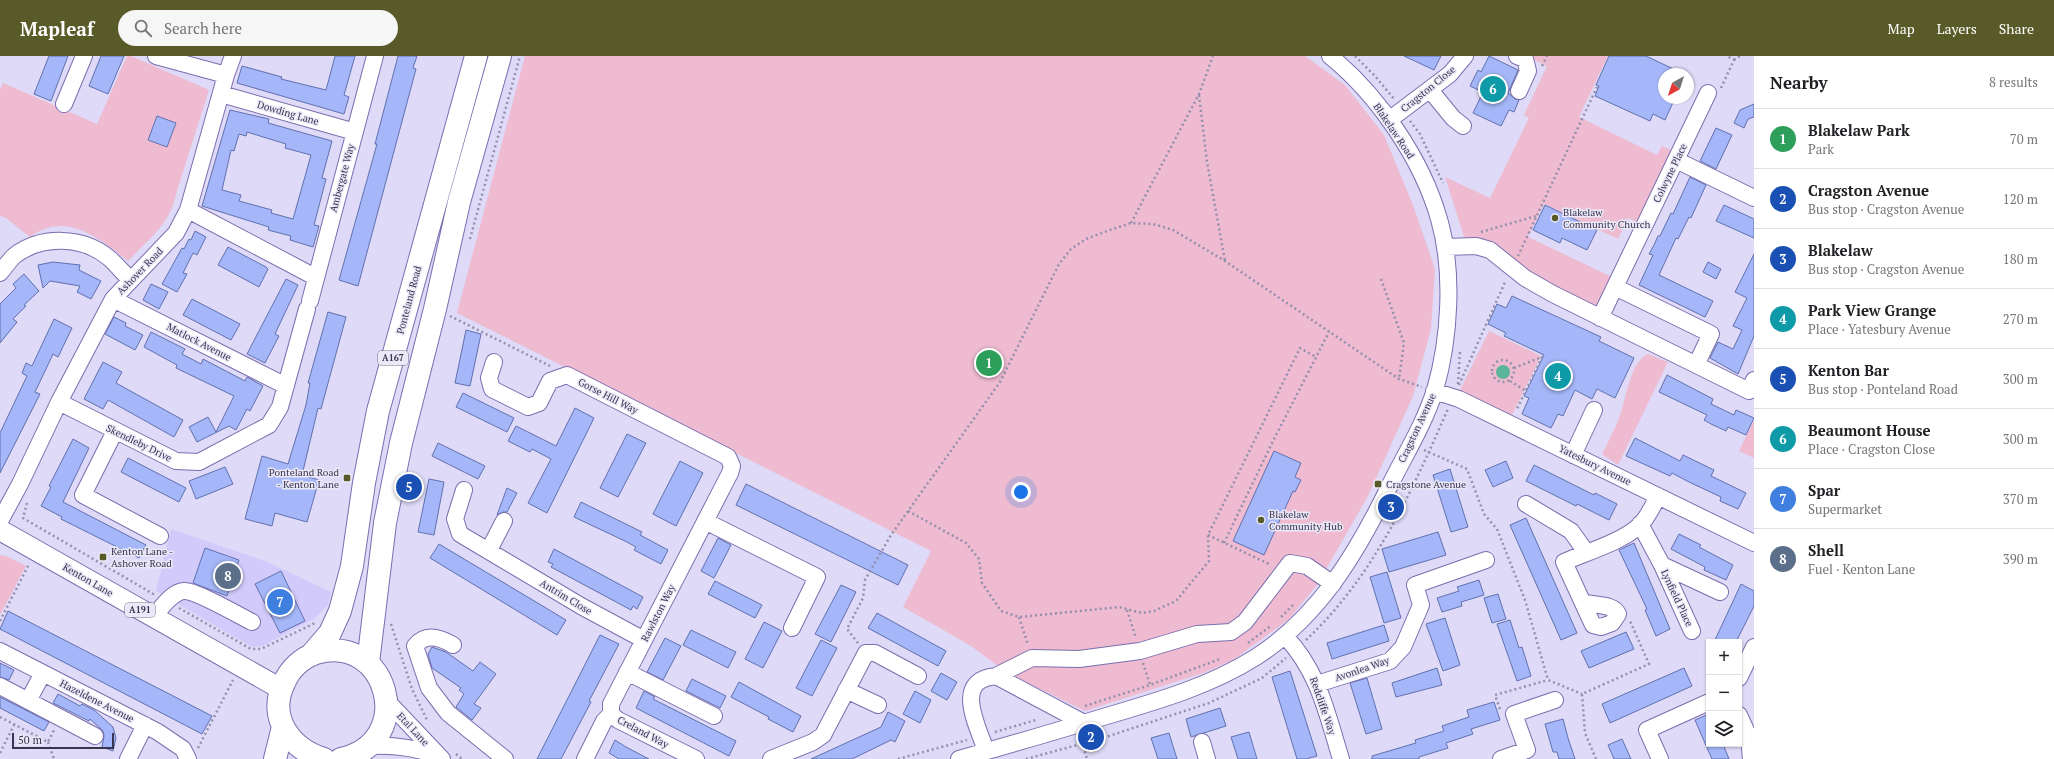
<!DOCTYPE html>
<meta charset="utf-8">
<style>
:root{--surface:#fff;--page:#f6f6f6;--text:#202124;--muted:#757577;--line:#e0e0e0;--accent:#585b28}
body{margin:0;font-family:"PT Serif",serif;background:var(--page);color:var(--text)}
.controls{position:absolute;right:12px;bottom:12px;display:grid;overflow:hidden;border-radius:0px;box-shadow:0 1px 3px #0004}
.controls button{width:36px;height:36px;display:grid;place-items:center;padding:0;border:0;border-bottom:1px solid var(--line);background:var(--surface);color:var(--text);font:20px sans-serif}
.compass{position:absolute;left:1658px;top:12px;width:36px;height:36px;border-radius:50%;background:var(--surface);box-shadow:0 1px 3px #0004;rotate:219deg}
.scale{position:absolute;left:12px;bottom:10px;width:102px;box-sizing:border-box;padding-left:4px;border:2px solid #393450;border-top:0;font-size:11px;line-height:14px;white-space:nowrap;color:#393450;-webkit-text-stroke:3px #ebe9f8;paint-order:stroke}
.you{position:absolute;left:1021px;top:436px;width:14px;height:14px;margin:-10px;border:3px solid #fff;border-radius:50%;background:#1a73e8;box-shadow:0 0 0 6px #1a73e833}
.badge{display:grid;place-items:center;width:26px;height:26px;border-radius:50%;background:var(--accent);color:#fff;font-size:13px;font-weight:700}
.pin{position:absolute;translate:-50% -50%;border:2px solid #fff;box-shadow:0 1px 4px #0006}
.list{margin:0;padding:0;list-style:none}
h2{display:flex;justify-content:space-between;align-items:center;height:52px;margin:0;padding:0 16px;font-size:17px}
h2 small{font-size:13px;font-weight:400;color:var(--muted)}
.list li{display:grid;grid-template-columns:26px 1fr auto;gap:12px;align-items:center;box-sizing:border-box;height:60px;padding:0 16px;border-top:1px solid var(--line)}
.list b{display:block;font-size:15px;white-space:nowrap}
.list p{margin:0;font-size:13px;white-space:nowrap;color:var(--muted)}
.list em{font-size:13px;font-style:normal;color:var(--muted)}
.icon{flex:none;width:22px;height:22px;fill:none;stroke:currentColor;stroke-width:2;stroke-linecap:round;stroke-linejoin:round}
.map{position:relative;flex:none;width:1754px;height:703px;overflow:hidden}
header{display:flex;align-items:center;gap:24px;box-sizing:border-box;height:56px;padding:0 20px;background:var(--accent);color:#fff}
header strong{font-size:19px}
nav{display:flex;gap:22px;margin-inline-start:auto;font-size:14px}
.search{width:280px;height:36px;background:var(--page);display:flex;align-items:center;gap:10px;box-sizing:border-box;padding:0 14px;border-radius:22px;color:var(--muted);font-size:15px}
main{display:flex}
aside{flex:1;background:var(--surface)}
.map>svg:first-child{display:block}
</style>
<header>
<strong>Mapleaf</strong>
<div class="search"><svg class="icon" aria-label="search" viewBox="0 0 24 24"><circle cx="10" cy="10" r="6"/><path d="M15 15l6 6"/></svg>Search here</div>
<nav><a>Map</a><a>Layers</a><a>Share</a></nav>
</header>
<main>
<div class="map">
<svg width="1754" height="703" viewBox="0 0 1754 703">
<rect width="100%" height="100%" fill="#dedaf7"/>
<path fill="#d2cafa" d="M171,473L265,505L331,536L328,549L315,562L262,590L252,591L156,535Z"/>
<path fill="#eebbd0" d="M127,0H131L209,34L176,138C171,167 148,184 128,205C100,183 66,154 30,181L6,162L0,160V34L3,27L97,68Z
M525,0H1305L1345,29L1384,79L1413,149L1435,213L1431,273L1413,340L1368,440L1317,529L1289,563L1233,604L1203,617L1085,655L1006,616L971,590L903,551L931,495L457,257Z
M1526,0H1608L1579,61L1657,99L1662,90L1671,94L1637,166L1628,162L1618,183L1544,148L1528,181L1612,221L1598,250L1590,253L1465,184L1445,121L1490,142L1529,62L1524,59L1547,10Z
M1489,275L1541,300L1512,359L1460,334Z
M1648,298L1668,306L1618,409L1602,398C1608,388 1612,377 1617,367C1626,349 1628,307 1648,298Z
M1754,364V402L1739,395Z
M0,499L6,500L26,510L0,559Z"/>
<path fill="#5bb59b" d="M1496 316a7 7 0 1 1 14 0a7 7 0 1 1-14 0Z"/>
<path fill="#a5b7f8" stroke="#6170af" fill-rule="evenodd" d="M49,0H68L51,45L34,38Z
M101,0H124L108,38L89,30Z
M335,0H355L344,39L349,41L344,58L237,27L242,10L282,21L281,23L326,34Z
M398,0H417L413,12L416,13L358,230L339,224L377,88H375Z
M1404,0H1441L1434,14Z
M1489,0L1518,14L1508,37L1515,43L1519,44L1514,56L1509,54L1501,70L1473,57L1483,36L1470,30L1478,14L1481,16Z
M1609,0H1646L1684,18H1664V42H1675L1665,64L1653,58L1650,65L1595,40L1599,30L1596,29Z
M1754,48V61L1748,63L1744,72L1734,67L1740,54Z
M230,54L269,63L268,67L332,85L322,122L326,123L314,169L319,170L313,191L290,184L291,180L268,174L269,171L202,150ZM247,76L286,88L285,92L311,99L293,163L271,157L272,154L239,145L241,139L222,134L231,94L234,95L239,78L246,80Z
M157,60L176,67L167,91L148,84Z
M1716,72L1732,79L1716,113L1700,105Z
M1690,121L1706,129L1691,162L1689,161L1678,183L1676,182L1659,219L1713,245L1705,261L1639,229L1653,199L1649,198L1654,189L1658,180H1660L1671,157L1673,158Z
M1545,149L1597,174L1587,194L1562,182L1560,187L1533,174Z
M1724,149L1754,163V182L1716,165Z
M195,175L206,181L197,199L193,197L183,217L187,218L177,236L162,228L182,192L184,193L189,183L191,184Z
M228,191L266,211L268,213L259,231L218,209Z
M1754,198V280L1738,318L1710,302L1718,286L1733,293L1742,274L1733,270L1747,242L1735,236Z
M53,206L80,209L79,214L101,225L91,243L77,236L80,230L50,225L43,232L38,209Z
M1708,206L1721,213L1716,223L1703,216Z
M24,218L39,235L24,249L26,250L13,263L17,266L0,287V248L16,232L13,228Z
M286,223L298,229L275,278L279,280L265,307L247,298Z
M151,228L168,236L159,253L143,244Z
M1512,240L1601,281L1599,285L1634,302L1615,342L1597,333L1592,343L1575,334L1563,360L1558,358L1551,372L1522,358L1529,342L1524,340L1544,299L1504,280L1506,277L1488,268L1497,248L1506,252Z
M192,243L240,268L231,284L183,259Z
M328,256L346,261L321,353L318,352L302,419L319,424L307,466L275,457L272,470L245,463L262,400L288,408L306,349L310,327H308Z
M114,261L126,267L125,270L143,279L135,294L105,278Z
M54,263L72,272L58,301L53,298L46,313L35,336L40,338L0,417V377L27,320L22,317L26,307L32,310Z
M466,274L481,278L470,330L455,327Z
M151,276L185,293L182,298L201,308L203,303L245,325L247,321L263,330L250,355L247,353L236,374L229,370L197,386L189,371L208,361L216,376L234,340L176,312L177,309L144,291Z
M103,306L122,316L116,327L183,364L174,381L108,344L103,353L84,343Z
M1667,319L1713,343L1711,348L1734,359L1736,354L1754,362L1746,379L1728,371L1726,375L1711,368L1704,364L1707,359L1659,336Z
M463,337L514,362L507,376L456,351Z
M575,352L594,362L547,457L528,447L551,403L532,393L530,396L508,385L516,370L556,390Z
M627,378L646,387L618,441L600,432Z
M1635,382L1680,405L1683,399L1714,414L1711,420L1746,437L1738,453L1720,445L1721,441L1689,426L1672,417L1670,420L1626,400Z
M73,383L89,392L63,446L146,489L139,502L61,463L62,461L41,450L51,431L49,430Z
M438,387L485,410L478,423L432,400Z
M1274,395L1301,407L1295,421L1301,424L1295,436L1293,435L1264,499L1233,485Z
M128,402L186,432L179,446L121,416Z
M680,405L703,417L676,470L653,458Z
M1506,405L1513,422L1493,431L1485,414Z
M1534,409L1594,439L1595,437L1617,448L1609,464L1577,448L1576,450L1526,425Z
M225,411L233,428L196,443L189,425Z
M1450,413L1468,471L1451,476L1433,419Z
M429,423L444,426L434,479L418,476Z
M746,428L908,509L898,529L736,449Z
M507,432L517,437L507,456H503L497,459Z
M581,446L642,476L640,479L668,494L661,508L634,494L636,491L627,486L574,461Z
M1526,462L1577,577L1561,584L1510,469Z
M1438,476L1446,499L1389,516L1382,493Z
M1679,478L1701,489L1699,491L1733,509L1726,524L1704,514L1705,511L1671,493Z
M718,482L731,489L714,522L701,515Z
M1634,487L1670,573L1656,580L1645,554L1647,553L1619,494Z
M439,488L566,564L557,579L430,502Z
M205,492L239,504L227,540L193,527Z
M554,493L643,541L637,553L633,550L631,554L551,511L553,508L548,506Z
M281,515L305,565L280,577L255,528Z
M1387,516L1401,562L1384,567L1370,521Z
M1479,524L1484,539L1461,546L1462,550L1442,556L1437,542L1459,535L1457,531Z
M715,525L762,549L755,562L708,538Z
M1741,528L1754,535V550L1736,586H1714Z
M841,529L856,536L831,586L815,578Z
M1498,538L1506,563L1492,567L1484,542Z
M8,555L212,660L202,678L0,573Z
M877,557L946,595L938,610L868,572Z
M1445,562L1460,609L1443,615L1426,568Z
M1510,564L1519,592L1522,591L1531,620L1517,625L1497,568Z
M764,566L782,575L763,612L745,603Z
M1384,569L1389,585L1332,603L1327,587Z
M691,574L736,596L728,612L683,589Z
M1626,576L1634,593L1589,612L1581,595Z
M600,579L619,588L589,645L591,646L561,703H537Z
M665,582L681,590L663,624L647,616Z
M821,584L837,592L812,640L796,632Z
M432,591L446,596L473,615L480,606L496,618L474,648L481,652L472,664L456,651L464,638L459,634L461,632L432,612L428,598Z
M0,607L14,614L9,624L0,621Z
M1437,612L1442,629L1396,641L1392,627Z
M1684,612L1692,630L1610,667L1602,648Z
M1290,615L1317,700L1306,703H1297L1272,621Z
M941,617L957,626L947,644L931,635Z
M1367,622L1382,673L1366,678L1350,627Z
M692,623L726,640L720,652L686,635Z
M739,626L801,660L793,676L768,663L769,661L731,641Z
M644,635L655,641L653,643L736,685L729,700L636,652Z
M915,635L931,644L920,667L903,658Z
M58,638L80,650L82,648L94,654L113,671L116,682L113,695L102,691L104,680L103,675L90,663L89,665L53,647Z
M0,641L49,666L44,675L0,652Z
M1494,646L1500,664L1471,673L1473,678L1446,687L1448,692L1419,701V703H1372V700L1416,687L1415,684L1444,675L1442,670L1469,661L1467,654Z
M1220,652L1226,670L1191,681L1186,663Z
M888,656L905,665L895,686L891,684L852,703H811L881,671Z
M1709,658V688H1723L1729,703H1712L1708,694L1695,664Z
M1563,663L1568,682L1575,703H1559L1557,696H1553L1545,668Z
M1249,676L1257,703H1238L1231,681Z
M1169,677L1177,703H1158L1151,682Z
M1622,683L1631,703H1614L1608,689Z
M615,684L626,691L649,703H619L609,697Z"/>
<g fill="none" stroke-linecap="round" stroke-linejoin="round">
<g stroke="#7b6eaf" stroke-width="18">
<path id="minor" d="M156,0L226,19
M1517,0L1525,3L1528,15L1519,35
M1430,34L1453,62L1463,70
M221,38L355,76
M64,48L84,0
M1389,64L1450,18L1465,0
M1676,104L1754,142
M188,154L315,221
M1445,191L1476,190L1490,194L1525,222L1553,238L1749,335L1754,324
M0,217C5,211 9,205 14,200C41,179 83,180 109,202C117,209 123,217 131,224
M1615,231L1711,278L1696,309
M113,243L286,330
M310,245L375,0
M1600,262L1708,37
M494,306L489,322L492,333L528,351L539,347L550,325L567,319L728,401L732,410L730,417L611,648V658
M1434,335L1459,343L1754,487
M59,346L176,405L199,406L269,369L280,351L307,253
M115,375L83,439L160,480
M1573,399L1594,354
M464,434L455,463L460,478L581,550L644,584
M1526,448L1571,475L1586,496
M0,465L20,428L59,346L113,243L176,177L188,154L226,19L233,0
M705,465L817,521L792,572
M1640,468L1662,509L1692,575
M489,494L504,465
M1662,509L1720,536
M1583,546C1594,550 1613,547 1618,558L1612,567L1601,571L1593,569L1564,506C1587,496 1622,486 1640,469C1648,461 1653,450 1658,440
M153,561C161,553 171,536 184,535C195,534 240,560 252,566
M1285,580C1319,616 1327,658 1341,703
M453,589C441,582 426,576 415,590L429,632L448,657L505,703
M0,595L158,676L183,693L188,703
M627,616L714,660
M996,620L1032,602L1079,603L1140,595L1197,578L1231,576L1245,566L1290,507L1307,510L1333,528
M1739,622L1754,591
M1317,628L1390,605L1403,591L1421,549L1415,529L1486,504
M0,630L95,680
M846,634L878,649
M28,645L43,617
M387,645L442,703
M611,658L618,664L696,703
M1739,659L1749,681L1751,703
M1202,686L1207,703
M369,690C393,689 413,691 436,699
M986,695C978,670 952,624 996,620L1084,667
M128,703L145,669
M585,703L604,665L611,658
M771,703L813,686L823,679L866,597H875L918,620
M959,703C1009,689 1060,674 1110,659C1161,644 1212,629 1256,601C1318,561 1355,500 1387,435C1403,402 1424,369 1435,334C1450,282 1454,215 1439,163C1422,103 1378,39 1330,0
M1501,703L1527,694L1514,658L1555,644
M1660,703L1647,674L1709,646"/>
</g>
<g stroke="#7b6eaf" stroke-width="22">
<path id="major" d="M0,474L281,633"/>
</g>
<g stroke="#7b6eaf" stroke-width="24">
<path id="highway" d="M311,599L330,577L340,555L352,510L364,427L378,355L476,0
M368,607L385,467L401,387L435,253L459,146L500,0
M275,703L283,671
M324,703C291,693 267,662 284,627C290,613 302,602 316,597C388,576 418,686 341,703"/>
</g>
<path stroke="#9490ac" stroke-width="2.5" stroke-dasharray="2 3" stroke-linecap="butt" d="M1355,0L1375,20L1394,43
M1734,4L1740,0
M1542,10L1547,0
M1721,32L1734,4L1727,0
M1199,39L1207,106L1225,205
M1410,65L1420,78L1443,127
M1131,167L1199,38L1213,0
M1481,176L1536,160
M470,183L520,0
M1518,200L1597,31
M1381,223L1404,287L1399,323
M450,260L550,310
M1492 315a11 11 0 1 1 22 0a11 11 0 1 1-22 0Z
M1514,312L1542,301L1516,355
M1510,325L1526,335
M1458,328L1460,295
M1459,329L1506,224
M1424,394L1467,413L1484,458L1497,473L1525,544L1548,624L1582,638
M27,447L23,462L155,539
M908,455L966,487L979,503L982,527L1001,555L1019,561L1119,551L1142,557L1154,555L1176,545L1209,505L1208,479L1300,292L1316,301
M1208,479L1271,509
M1224,487L1273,385L1329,276
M179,552L251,593H261L315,567
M1127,554L1136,582
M1019,561L1028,589
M1281,561L1293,549
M0,565L29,508
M391,568L412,633L428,666
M1306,584C1374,520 1411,437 1448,353
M858,587L847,573L863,542L865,524L891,479L1000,326L1059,208L1071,193L1086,183L1107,175L1131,167L1153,168L1173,174L1225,205L1399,323L1422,331
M1248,587L1272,569
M1143,607L1150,629
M1085,650L1150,629L1220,603
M1500,653L1495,639L1548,624
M0,661L48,686L54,674
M995,676L1036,664
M1080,681L1087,703
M48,686L54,703
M198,692L233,624
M0,697L14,669
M456,698L462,703
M898,703L967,684
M1026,703L1103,682L1209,647L1262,622L1286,602
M1596,703L1585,677L1582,638L1649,608L1630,565"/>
<use href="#minor" stroke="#fff" stroke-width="16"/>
<use href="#major" stroke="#fff" stroke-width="20"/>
<use href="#highway" stroke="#fff" stroke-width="22"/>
</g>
<g fill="#585b28" stroke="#ebe9f8" stroke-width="1.5">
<circle cx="1555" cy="162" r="4"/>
<rect x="343" y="418" width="8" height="8" rx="2"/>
<rect x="1374" y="424" width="8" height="8" rx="2"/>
<circle cx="1261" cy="464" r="4"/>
<rect x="99" y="497" width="8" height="8" rx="2"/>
</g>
<g text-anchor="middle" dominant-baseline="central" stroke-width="3" stroke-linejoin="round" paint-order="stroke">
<g fill="#ebe9f8" stroke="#6e6a82" stroke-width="1">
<rect x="378" y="295" width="30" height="14" rx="3"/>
<rect x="125" y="547" width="30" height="14" rx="3"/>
</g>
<g font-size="9" font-weight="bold" fill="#393450">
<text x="393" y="302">A167</text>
<text x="140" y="554">A191</text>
</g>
<g font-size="10" fill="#393450" stroke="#ebe9f8">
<text transform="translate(1428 33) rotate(-39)">Cragston Close</text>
<text transform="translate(288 57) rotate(16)">Dowding Lane</text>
<text transform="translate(1394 75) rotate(56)">Blakelaw Road</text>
<text transform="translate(1670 117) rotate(-64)">Colwyne Place</text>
<text transform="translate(342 122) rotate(-75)">Ambergate Way</text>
<text transform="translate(140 215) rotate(-46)">Ashover Road</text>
<text transform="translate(409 244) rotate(-75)">Ponteland Road</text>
<text transform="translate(199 286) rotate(27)">Matlock Avenue</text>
<text transform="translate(608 340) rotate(27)">Gorse Hill Way</text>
<text transform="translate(1417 372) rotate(-65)">Cragston Avenue</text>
<text transform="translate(139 387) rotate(26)">Skendleby Drive</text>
<text transform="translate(1595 409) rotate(26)">Yatesbury Avenue</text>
<text transform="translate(88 524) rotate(30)">Kenton Lane</text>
<text transform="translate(566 541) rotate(31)">Antrim Close</text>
<text transform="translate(1677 542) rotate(65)">Lynfield Place</text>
<text transform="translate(658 557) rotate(-63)">Rawlston Way</text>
<text transform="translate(1362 613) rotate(-19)">Avonlea Way</text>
<text transform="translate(97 645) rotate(27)">Hazeldene Avenue</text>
<text transform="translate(1323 650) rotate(71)">Redcliffe Way</text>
<text transform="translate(413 673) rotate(47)">Etal Lane</text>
<text transform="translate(643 676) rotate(28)">Creland Way</text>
</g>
<g font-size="10" fill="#393450" stroke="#ebe9f8" text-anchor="start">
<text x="1563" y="156">Blakelaw<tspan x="1563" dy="12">Community Church</tspan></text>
<text x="339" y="416" text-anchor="end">Ponteland Road<tspan x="339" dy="12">- Kenton Lane</tspan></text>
<text x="1386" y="428">Cragstone Avenue</text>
<text x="1269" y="458">Blakelaw<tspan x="1269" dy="12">Community Hub</tspan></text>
<text x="111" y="495">Kenton Lane -<tspan x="111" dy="12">Ashover Road</tspan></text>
</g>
</g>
</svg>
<div class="controls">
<button>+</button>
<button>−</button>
<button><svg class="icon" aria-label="layers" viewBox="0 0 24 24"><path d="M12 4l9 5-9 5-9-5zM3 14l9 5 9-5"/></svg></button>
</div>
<svg class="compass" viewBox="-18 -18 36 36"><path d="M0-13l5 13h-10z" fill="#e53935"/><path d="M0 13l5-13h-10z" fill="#757577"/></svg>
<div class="scale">50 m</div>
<div class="you"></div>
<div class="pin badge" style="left:989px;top:307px;background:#2e9e5b">1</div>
<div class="pin badge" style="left:1091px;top:681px;background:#1a4fb4">2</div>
<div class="pin badge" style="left:1391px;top:451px;background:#1a4fb4">3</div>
<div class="pin badge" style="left:1558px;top:320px;background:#0f9aa8">4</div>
<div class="pin badge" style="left:409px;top:431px;background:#1a4fb4">5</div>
<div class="pin badge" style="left:1493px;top:33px;background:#0f9aa8">6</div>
<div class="pin badge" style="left:280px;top:546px;background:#3f7fe0">7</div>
<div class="pin badge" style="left:228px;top:520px;background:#5c6f8a">8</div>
</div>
<aside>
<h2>Nearby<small>8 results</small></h2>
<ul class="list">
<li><span class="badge" style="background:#2e9e5b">1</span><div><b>Blakelaw Park</b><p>Park</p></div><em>70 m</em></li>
<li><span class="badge" style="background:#1a4fb4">2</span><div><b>Cragston Avenue</b><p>Bus stop · Cragston Avenue</p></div><em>120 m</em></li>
<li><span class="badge" style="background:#1a4fb4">3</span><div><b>Blakelaw</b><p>Bus stop · Cragston Avenue</p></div><em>180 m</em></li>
<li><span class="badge" style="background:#0f9aa8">4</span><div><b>Park View Grange</b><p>Place · Yatesbury Avenue</p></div><em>270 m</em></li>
<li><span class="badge" style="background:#1a4fb4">5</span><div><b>Kenton Bar</b><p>Bus stop · Ponteland Road</p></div><em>300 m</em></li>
<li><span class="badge" style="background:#0f9aa8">6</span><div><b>Beaumont House</b><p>Place · Cragston Close</p></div><em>300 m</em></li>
<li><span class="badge" style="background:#3f7fe0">7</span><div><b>Spar</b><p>Supermarket</p></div><em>370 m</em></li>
<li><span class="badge" style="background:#5c6f8a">8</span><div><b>Shell</b><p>Fuel · Kenton Lane</p></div><em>390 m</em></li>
</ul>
</aside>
</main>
